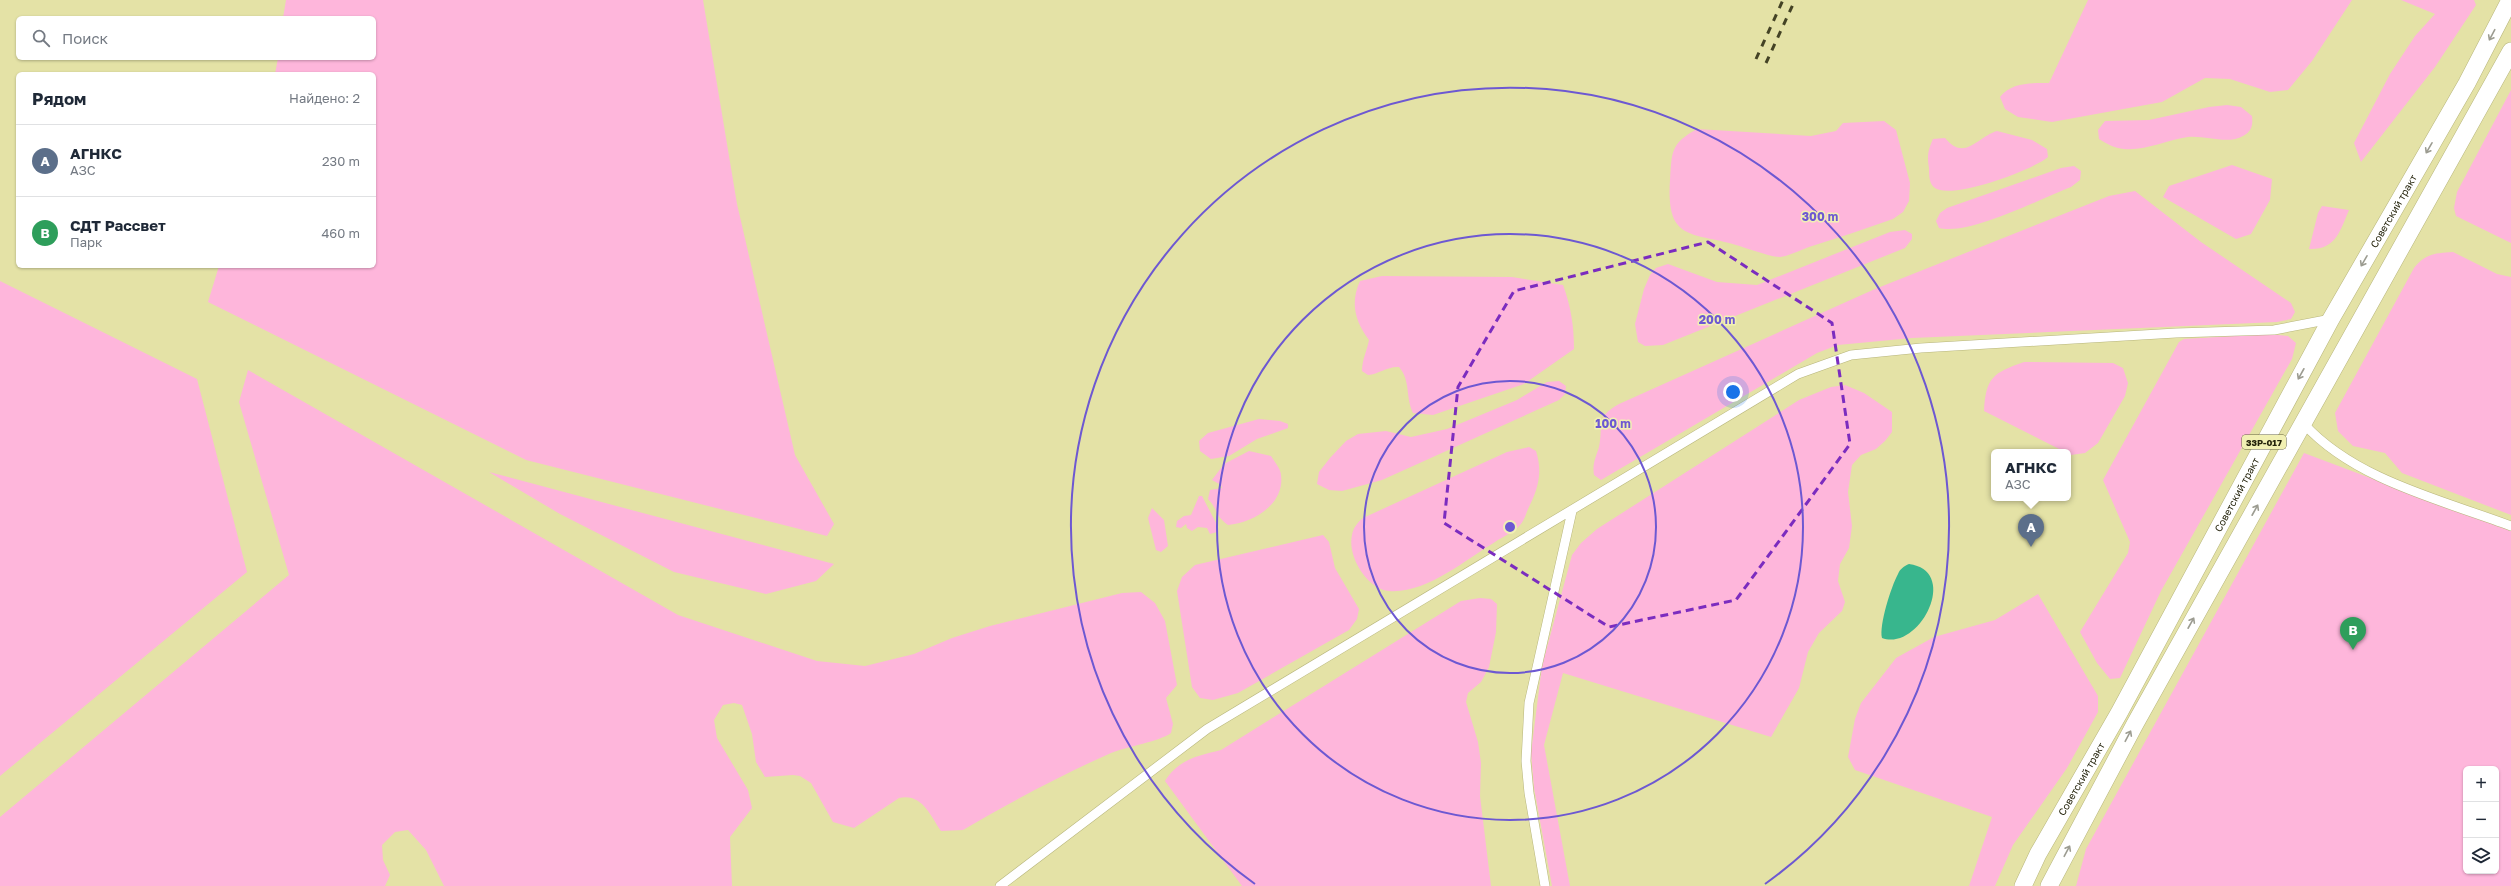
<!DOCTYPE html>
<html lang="ru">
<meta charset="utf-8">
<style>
:root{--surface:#fff;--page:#f6f6f7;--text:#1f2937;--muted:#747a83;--line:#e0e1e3;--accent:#111827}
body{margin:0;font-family:"Golos Text",sans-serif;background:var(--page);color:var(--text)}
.controls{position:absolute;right:12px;bottom:12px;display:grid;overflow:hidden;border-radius:6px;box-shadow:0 1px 3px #0004}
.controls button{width:36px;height:36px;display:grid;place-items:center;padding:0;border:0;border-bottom:1px solid var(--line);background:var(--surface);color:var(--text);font:20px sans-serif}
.you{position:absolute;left:1733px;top:392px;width:14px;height:14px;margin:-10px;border:3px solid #fff;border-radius:50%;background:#1a73e8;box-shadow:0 0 0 6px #1a73e833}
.badge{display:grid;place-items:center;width:26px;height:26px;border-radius:50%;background:var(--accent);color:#fff;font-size:13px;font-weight:700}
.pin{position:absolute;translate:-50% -33px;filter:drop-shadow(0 1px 2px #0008)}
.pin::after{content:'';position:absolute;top:21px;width:14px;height:12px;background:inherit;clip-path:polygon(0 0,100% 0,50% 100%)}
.popup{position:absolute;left:1991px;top:449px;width:80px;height:52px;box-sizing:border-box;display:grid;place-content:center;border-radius:6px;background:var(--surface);filter:drop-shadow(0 1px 3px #0005);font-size:13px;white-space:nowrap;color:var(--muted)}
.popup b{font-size:15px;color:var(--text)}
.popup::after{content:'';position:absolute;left:50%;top:100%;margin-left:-8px;border:8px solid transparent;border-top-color:var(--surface)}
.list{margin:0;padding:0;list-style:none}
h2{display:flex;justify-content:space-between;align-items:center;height:52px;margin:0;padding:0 16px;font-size:17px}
h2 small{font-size:13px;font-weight:400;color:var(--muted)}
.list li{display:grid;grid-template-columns:26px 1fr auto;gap:12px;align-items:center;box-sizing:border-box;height:72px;padding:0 16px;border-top:1px solid var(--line)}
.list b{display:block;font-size:15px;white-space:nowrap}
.list p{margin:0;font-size:13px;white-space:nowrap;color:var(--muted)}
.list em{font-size:13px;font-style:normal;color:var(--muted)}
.icon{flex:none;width:22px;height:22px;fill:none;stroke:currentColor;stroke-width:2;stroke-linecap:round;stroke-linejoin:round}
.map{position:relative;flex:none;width:2511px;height:886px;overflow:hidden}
.search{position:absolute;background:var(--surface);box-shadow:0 1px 3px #0004;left:16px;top:16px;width:360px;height:44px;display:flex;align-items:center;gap:10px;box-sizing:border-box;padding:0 14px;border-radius:6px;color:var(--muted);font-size:15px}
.panel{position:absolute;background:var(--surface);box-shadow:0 1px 3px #0004;left:16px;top:72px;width:360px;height:196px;border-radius:6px}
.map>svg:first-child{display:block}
</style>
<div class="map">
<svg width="2511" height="886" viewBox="0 0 2511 886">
<rect width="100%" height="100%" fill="#e4e2a6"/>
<path fill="#feb6db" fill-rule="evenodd" d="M286,0H703L737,204L795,455L834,524L827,536L526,460L208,302L219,266H374V74H275L278,58H374V18H283Z
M2088,0H2352L2312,61L2288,90L2270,92L2230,79L2205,78L2162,102L2052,122L2018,117L2005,109L2000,97C2011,82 2032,83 2049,83Z
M2401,0H2474L2476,5L2435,67L2361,162L2354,143L2390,74L2415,36L2435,14Z
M2511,90V243L2456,216L2454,208L2457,192Z
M2227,105L2241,107L2252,116C2253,125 2252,131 2243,136C2228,145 2205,135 2188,137C2167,140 2145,151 2124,149C2114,148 2107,144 2099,139L2098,130L2105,121L2149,120L2209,107Z
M1884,121L1896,130L1910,183L1909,201L1903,212L1893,219C1865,229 1837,238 1809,247C1800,250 1789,256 1780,257C1770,257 1747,248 1736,245C1690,232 1666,241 1670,180C1672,152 1670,144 1697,129L1811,136L1836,131L1843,123Z
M1997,131L2032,140L2047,149L2048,157C2033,170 1952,200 1935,188C1929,184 1929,175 1929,168C1927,156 1928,150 1933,139L1945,138C1965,162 1977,137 1997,131Z
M2232,165L2272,179L2270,200L2251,234L2236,239L2163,197L2169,186Z
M2074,166L2081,171L2080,180L2071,187C2040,199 1969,236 1939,228L1936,221L1940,213L1947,208L2061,168Z
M2135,191L2201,242L2291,303L2295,312L2291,319L2277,322L1912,338L1838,345L1817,353L1601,480L1594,475C1592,464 1596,457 1599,447C1604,424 1594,418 1619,404L1875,289L2109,196Z
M2322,206L2349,210C2340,231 2336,250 2309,249L2318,213Z
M1905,230L1912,234V239L1905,248L1663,345L1645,346L1638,342L1635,324L1644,289L1650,275L1656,268L1668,264L1717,282L1757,285L1890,232Z
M2453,252L2497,274L2511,277V515L2402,473L2385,453L2353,446L2338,431L2335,413L2414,268C2425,254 2435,253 2453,252Z
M1382,276L1512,277L1563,285C1571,307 1574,326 1574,349L1524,384L1433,415L1413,413C1405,397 1411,381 1399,367C1388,366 1379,374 1368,375L1362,371C1362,359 1367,351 1369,340C1355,321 1350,303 1360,281Z
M0,281L197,379L247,572L0,776Z
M2269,334L2288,336L2296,343L2292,359L2161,591L2120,678L2110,679L2097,663L2080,632L2128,553L2130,542L2103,480L2179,342L2184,339Z
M2024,362L2113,363L2123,368L2128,383L2125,396L2098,443L2085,453L2071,455L1984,411C1986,377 1993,373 2024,362Z
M248,370L678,615L817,661L865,666L914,654L952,638L990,626L1122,593L1141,592L1155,603L1165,621L1177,685L1166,698L1173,724L1171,733C1158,742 1129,746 1111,753C1061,775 1011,802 963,830L941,831C930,815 922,793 899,798L854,828L833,822L811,783L800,776L793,775L765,777L756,762L752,734L742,705L734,703L723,705L714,720L717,738L748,790L752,808L730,837L732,886H444L426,850L408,830L395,832L382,845L383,860L390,875L385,886H0V817L289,575L239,402Z
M1559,381L1566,386L1565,394L1559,400L1382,480L1342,491L1329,490L1317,484L1319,472L1330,458L1346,441L1358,434L1386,431L1411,437L1447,429L1517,400L1547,382Z
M1845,385L1864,393L1892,412V432L1885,441L1876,449L1861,455L1852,465L1848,492L1852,526L1849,548L1840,564L1838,581L1845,602L1842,611L1819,633L1808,652L1799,688L1771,737L1563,673L1544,745L1570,886H1552L1534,788L1531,753L1542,666L1572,555L1581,543L1597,529L1799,400L1831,387Z
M1259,419L1280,421L1288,424V428L1257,439L1229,456L1211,459L1200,451L1199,441L1208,433Z
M1529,447L1536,451C1543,473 1538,489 1528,509C1526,514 1524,521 1520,525C1515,532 1502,537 1495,542C1465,560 1426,594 1389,591C1367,589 1347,556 1352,535C1353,528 1358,522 1363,518L1507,452Z
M1249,451L1271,456C1274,461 1281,469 1281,475C1285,504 1253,523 1228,525C1215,516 1218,509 1208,499L1210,490L1222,488L1221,485L1212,480L1224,464Z
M2304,453L2511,531V886H2076L2086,849ZM2466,769H2496V871H2466Z
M489,472L834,564L816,581L766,594L674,572L560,514Z
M1199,496H1202L1217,525V532L1210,534L1207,528L1198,527L1192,531L1187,528L1186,524L1181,528L1176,527L1177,521L1184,516L1191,515Z
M1152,508L1164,520L1168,546L1161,552L1156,550L1148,518Z
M1323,535L1329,542L1335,568L1359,609L1357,619L1349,630L1238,693L1213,700L1200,698L1192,687L1177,591L1182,577L1195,565Z
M2038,594L2098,696V712L2067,768L2013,845L1995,886H1969L1992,817L1855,770L1848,757L1855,719L1861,703L1896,658L1934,637L1995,620Z
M1480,598L1491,599L1497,604L1496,632L1489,667L1481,682L1468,693L1466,702L1478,742L1481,763L1480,796L1491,886H1242L1165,781C1179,759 1197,756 1221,750L1461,601Z"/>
<path fill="#38b68d" d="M1909,564C1961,571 1919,652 1882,638C1879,625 1891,587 1898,574C1900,569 1904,566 1909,564Z"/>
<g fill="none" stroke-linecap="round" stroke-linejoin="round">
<g stroke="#b7b57b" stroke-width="10">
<path id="street" d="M2304,424C2355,480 2442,500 2511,526
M1000,886L1207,729L1798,374L1851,355L1921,348L2176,333L2274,330L2331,319
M1545,886L1529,793L1526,761L1529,703L1572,511"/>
</g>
<g stroke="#b7b57b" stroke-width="18">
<g id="highway">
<path id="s1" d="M2023,886L2038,854L2119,713L2331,319L2467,83L2510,0"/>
<path d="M2049,886L2135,724L2511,51"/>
</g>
</g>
<use href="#street" stroke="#fff" stroke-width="9"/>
<use href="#highway" stroke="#fff" stroke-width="17"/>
<path stroke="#444325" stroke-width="3" stroke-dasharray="7 7" stroke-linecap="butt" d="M1756,59L1783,0
M1766,63L1795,0"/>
</g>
<defs><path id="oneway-shaft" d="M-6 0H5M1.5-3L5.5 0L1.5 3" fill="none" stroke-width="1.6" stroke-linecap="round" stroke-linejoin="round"/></defs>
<g stroke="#9c9c91">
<use href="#oneway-shaft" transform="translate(2492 35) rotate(118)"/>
<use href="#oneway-shaft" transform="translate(2429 148) rotate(120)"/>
<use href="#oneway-shaft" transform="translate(2364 261) rotate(120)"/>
<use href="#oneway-shaft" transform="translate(2301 374) rotate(119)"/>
<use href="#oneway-shaft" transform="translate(2255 510) rotate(-61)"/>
<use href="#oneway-shaft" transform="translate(2191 623) rotate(-61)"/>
<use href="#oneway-shaft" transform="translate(2128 736) rotate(-62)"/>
<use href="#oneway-shaft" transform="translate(2067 851) rotate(-62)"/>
</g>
<path fill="none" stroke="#7b2cbf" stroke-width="3" stroke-dasharray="8 5" stroke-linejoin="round" d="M1708,242L1832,323L1850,444L1736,600L1609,627L1444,523L1458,387L1514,291Z"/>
<g fill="none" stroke="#6d58d2" stroke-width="2">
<circle cx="1510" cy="527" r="146"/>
<circle cx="1510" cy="527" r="293"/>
<path d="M1255 884A439 439 0 1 1 1765 884"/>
</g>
<g text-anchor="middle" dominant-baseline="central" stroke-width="3" stroke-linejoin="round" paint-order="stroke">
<rect fill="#f1f0b3" stroke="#62603d" stroke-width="1" x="2242" y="435" width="44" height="14" rx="3"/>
<g font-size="9" font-weight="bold" fill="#24230b">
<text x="2264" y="442">33Р-017</text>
</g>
<g font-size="10" fill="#24230b" stroke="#f1f0b3">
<text stroke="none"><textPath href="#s1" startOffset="770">Советский тракт</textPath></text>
<text stroke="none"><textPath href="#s1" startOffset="446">Советский тракт</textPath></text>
<text stroke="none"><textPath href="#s1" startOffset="122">Советский тракт</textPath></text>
</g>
</g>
<circle cx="1510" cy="527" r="6" fill="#6d58d2" stroke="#f1f0b3" stroke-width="2"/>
<g font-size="12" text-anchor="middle" font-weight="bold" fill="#6d58d2" stroke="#f1f0b3" stroke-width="3" stroke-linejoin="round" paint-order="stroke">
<text x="1820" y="221">300 m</text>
<text x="1717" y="324">200 m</text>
<text x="1613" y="428">100 m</text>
</g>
</svg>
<div class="controls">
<button>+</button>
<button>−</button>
<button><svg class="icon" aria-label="layers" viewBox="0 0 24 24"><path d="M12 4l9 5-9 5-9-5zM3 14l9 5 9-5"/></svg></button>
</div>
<div class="you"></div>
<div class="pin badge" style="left:2031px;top:547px;background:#5c6f8a">A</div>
<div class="popup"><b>АГНКС</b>АЗС</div>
<div class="pin badge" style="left:2353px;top:650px;background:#2e9e5b">B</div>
<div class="search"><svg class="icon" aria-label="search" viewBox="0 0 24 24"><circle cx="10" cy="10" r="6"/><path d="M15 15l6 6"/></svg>Поиск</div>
<section class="panel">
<h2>Рядом<small>Найдено: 2</small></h2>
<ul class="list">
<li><span class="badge" style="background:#5c6f8a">A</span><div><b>АГНКС</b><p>АЗС</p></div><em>230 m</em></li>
<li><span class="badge" style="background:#2e9e5b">B</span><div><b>СДТ Рассвет</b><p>Парк</p></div><em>460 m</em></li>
</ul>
</section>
</div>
